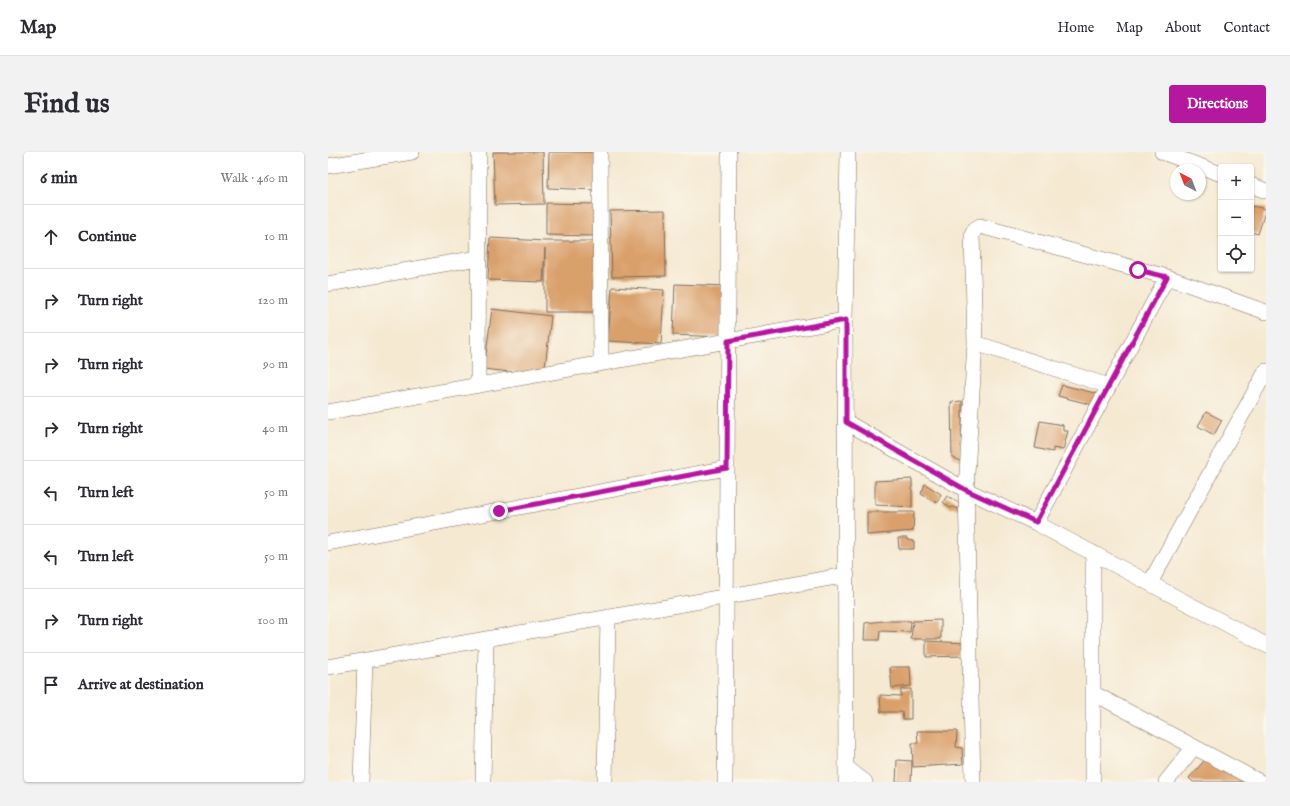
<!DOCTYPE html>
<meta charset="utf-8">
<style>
:root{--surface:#fff;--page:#f2f2f3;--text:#2b2b33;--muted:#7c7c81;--line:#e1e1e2;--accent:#b5179e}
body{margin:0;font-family:"IM FELL English",serif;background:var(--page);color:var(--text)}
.controls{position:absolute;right:12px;top:12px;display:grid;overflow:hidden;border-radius:4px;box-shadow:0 1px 3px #0004}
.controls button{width:36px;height:36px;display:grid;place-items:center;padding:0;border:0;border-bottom:1px solid var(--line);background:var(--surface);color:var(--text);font:20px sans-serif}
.compass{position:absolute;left:842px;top:12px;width:36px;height:36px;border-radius:50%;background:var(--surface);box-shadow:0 1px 3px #0004;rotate:318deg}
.stop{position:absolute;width:12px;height:12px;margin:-9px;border:3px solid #b5179e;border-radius:50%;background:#fff}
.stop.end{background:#b5179e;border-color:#fff;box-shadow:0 1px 4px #0008}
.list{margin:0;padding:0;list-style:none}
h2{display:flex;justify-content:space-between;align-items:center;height:52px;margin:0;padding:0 16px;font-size:17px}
h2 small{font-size:13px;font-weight:400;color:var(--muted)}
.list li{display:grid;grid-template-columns:26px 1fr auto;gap:12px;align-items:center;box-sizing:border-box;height:64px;padding:0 16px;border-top:1px solid var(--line)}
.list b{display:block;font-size:15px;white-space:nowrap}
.list em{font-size:13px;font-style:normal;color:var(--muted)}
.icon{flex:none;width:22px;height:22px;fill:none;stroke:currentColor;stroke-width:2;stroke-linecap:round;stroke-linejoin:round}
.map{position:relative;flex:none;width:938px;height:630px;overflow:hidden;border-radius:4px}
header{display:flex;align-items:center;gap:24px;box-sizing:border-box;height:56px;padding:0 20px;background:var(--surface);border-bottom:1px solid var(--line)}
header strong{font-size:19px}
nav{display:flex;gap:22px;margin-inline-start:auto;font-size:14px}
.intro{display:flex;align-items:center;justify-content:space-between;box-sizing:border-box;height:96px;padding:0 24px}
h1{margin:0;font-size:28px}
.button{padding:10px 18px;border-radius:4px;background:var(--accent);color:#fff;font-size:14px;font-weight:700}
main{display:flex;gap:24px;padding:0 24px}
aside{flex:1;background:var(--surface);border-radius:4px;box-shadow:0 1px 3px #0004}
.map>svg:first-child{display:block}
</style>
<header>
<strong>Map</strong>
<nav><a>Home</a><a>Map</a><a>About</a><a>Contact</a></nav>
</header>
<div class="intro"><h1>Find us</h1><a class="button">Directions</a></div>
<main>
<aside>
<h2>6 min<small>Walk · 460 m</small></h2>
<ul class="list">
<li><svg class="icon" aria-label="ahead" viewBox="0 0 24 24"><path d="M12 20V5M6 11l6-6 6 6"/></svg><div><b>Continue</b></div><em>10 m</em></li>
<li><svg class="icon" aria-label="right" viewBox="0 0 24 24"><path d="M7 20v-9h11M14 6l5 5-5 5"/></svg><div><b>Turn right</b></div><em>120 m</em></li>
<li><svg class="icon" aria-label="right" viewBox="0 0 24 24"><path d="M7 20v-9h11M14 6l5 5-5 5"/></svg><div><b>Turn right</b></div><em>90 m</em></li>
<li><svg class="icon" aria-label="right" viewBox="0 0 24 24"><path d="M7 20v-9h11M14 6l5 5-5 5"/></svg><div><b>Turn right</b></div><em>40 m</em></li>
<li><svg class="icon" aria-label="left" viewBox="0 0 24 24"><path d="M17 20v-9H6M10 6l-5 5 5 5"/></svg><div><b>Turn left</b></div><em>50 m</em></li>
<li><svg class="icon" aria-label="left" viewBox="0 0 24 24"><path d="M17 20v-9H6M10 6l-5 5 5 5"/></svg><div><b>Turn left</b></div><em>50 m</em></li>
<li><svg class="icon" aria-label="right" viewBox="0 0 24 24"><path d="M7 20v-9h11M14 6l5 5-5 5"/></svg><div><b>Turn right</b></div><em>100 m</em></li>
<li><svg class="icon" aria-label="arrive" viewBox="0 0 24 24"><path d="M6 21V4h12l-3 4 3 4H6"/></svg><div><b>Arrive at destination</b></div></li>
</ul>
</aside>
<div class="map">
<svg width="938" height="630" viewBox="0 0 938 630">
<rect width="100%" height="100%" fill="#fbf7ec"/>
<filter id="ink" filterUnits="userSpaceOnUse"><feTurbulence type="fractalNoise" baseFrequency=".025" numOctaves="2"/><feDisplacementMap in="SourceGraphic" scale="8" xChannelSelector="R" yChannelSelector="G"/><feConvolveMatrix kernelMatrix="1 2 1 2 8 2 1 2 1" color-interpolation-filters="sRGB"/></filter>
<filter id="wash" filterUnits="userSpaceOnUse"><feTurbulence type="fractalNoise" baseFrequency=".012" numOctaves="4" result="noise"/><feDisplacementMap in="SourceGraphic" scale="16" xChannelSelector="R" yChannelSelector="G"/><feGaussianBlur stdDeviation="0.9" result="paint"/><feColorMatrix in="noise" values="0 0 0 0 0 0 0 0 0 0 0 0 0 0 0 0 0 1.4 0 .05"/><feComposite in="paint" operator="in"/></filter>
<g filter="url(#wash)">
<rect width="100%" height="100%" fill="#f5e9d2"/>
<g id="blocks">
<path fill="#daa06c" d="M165,0H215L216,52L167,53Z
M221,0H270L269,38L220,36Z
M218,51L268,52L267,84L218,83Z
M924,54L938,57L930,82L923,80V58Z
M337,58L338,124L284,125L282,59Z
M162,86L217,89H271V160H217V96L215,130L160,128Z
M347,132L399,134L397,185L345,183Z
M284,135L336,138L333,192L280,189Z
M164,157L223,164L216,224L156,217Z
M734,233L771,242L765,253L730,244Z
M634,249V310L624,305L623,250Z
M878,260L894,268L886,283L870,274Z
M712,269L735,273V279H740L735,298L725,296V300L707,296Z
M584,327V355L547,353V329Z
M597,332L613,342L609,351L593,342Z
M619,344L633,352L630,357L626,355L622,356L615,350Z
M539,360H586L585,379L539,383Z
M570,386H579V388L586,389V397H571Z
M613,468V487H583L585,469Z
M556,469H583L582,480L552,479L551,488H536L537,471Z
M598,489L637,491L636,504L598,505Z
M562,515H582L583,534L564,536Z
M573,537H583V567H575L574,560H553L552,543L573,544Z
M589,579H629L628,595L634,596L635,612L585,615L584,591H590Z
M569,608L584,609L583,630H568Z
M877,608L921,630H865L861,626Z"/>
</g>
</g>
<g filter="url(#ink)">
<use href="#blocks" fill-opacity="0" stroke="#7c6d5d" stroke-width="1"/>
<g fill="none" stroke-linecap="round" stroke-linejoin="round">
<g stroke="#7c6d5d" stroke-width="16">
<path id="street" d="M272,0L273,211
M834,0L893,22
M0,14L84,0
M923,33L938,39
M0,132L150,106
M647,191L781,234
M150,233L151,0
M0,260L517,168
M518,270L638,338L708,371L938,493
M708,371L839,125
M0,391L399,316
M765,401V630
M822,431L938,219
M0,515L519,423
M765,541L932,630
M519,616L537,630
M33,630L37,508
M155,630L158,487
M277,630L280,465
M397,630L401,0
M518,630L517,168L520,0
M645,630L638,338L647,191L644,83L647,77L652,74L839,125L938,160
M838,630L866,595"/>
</g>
<use href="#street" stroke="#fff" stroke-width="15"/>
</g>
</g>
<g fill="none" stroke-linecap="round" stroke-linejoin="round" filter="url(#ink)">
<path stroke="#b5179e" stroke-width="5" d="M171,359L399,316L400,189L518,168V270L638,338L708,370L839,125L810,118"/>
</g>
</svg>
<div class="controls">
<button>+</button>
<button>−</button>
<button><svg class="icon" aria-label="locate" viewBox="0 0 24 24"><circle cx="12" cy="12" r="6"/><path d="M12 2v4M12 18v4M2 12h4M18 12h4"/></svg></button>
</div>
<svg class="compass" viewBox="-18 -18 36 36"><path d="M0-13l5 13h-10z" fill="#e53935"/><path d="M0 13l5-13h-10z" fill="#7c7c81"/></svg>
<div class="stop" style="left:810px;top:118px"></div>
<div class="stop end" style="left:171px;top:359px"></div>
</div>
</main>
